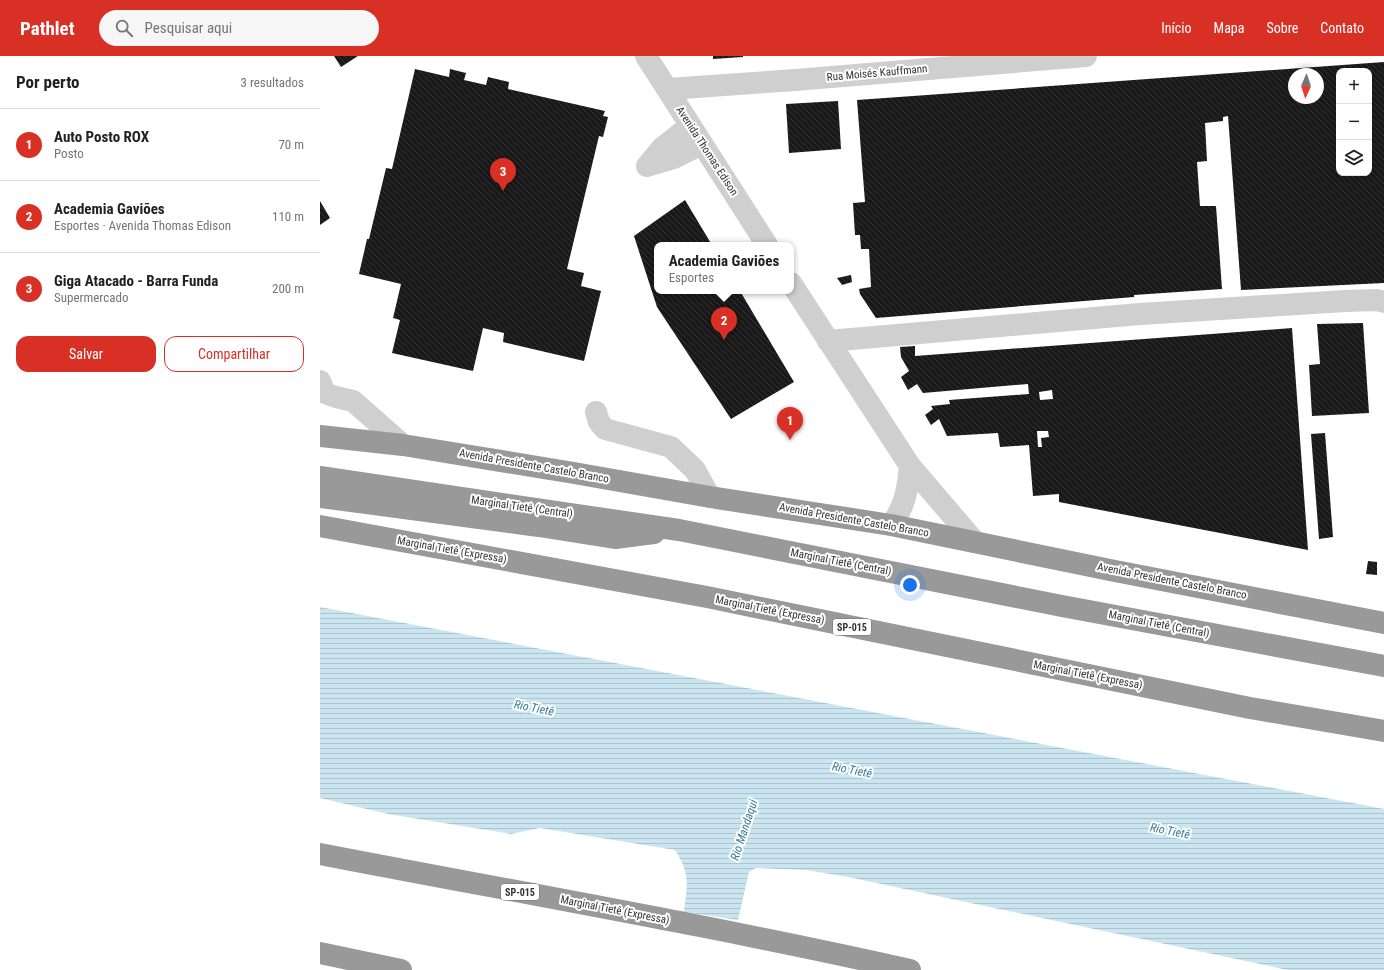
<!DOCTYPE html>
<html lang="pt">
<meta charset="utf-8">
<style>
:root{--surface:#fff;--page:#f6f6f6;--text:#202124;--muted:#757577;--line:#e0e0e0;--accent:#d93025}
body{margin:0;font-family:"Roboto Condensed",sans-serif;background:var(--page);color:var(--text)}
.controls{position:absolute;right:12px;top:12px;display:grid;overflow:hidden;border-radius:8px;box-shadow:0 2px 6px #0003}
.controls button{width:36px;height:36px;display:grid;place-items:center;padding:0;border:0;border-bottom:1px solid var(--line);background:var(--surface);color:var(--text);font:20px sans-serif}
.compass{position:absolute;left:968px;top:12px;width:36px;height:36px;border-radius:50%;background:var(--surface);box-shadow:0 2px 6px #0003;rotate:183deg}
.you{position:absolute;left:590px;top:529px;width:14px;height:14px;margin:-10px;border:3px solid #fff;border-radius:50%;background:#1a73e8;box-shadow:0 0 0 6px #1a73e833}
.badge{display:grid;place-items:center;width:26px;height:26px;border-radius:50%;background:var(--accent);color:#fff;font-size:13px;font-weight:700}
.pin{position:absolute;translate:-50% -33px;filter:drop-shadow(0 1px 2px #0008)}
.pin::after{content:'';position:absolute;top:21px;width:14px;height:12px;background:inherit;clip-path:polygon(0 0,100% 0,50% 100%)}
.popup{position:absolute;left:334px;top:186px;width:140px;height:52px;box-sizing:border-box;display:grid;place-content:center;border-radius:8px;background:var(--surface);filter:drop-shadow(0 1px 3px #0005);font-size:13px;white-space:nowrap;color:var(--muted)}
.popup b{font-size:15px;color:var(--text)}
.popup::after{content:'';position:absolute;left:50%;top:100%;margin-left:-8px;border:8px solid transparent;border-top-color:var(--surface)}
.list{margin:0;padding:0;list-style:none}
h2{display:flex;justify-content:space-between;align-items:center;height:52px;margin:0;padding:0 16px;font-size:17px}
h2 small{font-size:13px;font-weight:400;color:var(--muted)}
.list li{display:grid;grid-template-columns:26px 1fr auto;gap:12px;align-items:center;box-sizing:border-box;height:72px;padding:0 16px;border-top:1px solid var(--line)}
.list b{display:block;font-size:15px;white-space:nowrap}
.list p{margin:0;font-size:13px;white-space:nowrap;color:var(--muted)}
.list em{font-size:13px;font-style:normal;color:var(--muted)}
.actions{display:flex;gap:8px;padding:12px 16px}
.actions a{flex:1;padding:9px 0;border:1px solid var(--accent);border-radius:12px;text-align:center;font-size:14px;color:var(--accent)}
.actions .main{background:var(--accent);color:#fff}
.icon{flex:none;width:22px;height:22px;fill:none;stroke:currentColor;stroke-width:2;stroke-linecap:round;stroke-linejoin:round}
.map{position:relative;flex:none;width:1064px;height:914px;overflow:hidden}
header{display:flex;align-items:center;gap:24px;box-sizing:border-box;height:56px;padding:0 20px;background:var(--accent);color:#fff}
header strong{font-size:19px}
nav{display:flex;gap:22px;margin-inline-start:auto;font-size:14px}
.search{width:280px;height:36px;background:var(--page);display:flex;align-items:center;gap:10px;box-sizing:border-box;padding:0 14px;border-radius:22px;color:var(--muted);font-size:15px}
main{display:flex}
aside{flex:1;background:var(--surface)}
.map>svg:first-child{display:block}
</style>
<header>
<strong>Pathlet</strong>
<div class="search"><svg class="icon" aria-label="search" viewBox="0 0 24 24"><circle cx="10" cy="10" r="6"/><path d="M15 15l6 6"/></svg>Pesquisar aqui</div>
<nav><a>Início</a><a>Mapa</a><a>Sobre</a><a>Contato</a></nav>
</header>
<main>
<aside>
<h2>Por perto<small>3 resultados</small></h2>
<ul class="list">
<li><span class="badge">1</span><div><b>Auto Posto ROX</b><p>Posto</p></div><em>70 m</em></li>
<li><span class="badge">2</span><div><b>Academia Gaviões</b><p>Esportes · Avenida Thomas Edison</p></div><em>110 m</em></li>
<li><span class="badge">3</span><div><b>Giga Atacado - Barra Funda</b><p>Supermercado</p></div><em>200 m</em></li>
</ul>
<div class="actions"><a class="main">Salvar</a><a>Compartilhar</a></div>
</aside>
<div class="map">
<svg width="1064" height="914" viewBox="0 0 1064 914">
<defs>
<pattern id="water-rules" width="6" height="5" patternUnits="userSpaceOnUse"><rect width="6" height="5" fill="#cae4f0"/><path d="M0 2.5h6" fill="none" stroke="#aec4ce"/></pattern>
<pattern id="building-back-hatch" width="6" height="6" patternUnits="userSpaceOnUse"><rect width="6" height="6" fill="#191919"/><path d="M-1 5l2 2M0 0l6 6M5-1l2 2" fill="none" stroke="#323232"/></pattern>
</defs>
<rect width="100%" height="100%" fill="#fff"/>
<path fill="url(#water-rules)" d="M0,551L1064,753V914H968L528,821L486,814L436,812L429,816L418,864L364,856C367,829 371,819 355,794L220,772L191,778L68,758L0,742Z"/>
<path fill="url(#building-back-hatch)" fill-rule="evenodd" d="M14,0H38L21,11Z
M393,0H423V1L393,3Z
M1064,6V227L921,234L908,60L903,61V65L885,67L887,105L877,106L880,150H896L902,233L814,239V241L556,262L540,238L539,233L551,231L549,193H541L540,179H535L533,147L545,146L537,44ZM1019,15H1049V117H1019ZM974,18H998V42H974Z
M95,13L129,21L130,13L146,17L144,24L166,29L168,21L189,26L188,33L285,55L283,60L288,61L283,81L279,80L247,213L264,217L261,230L281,235L264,305L183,286L184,277L163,272L153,315L72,297L80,264L73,262L81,228L39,218L47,183H49L66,112L72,113Z
M518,45L521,93L469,97L466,48Z
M365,144L392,189H337V235H420L474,326L411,363L337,251L314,180Z
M0,145L10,162L0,169Z
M531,219L532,226L522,229L517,222Z
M1043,267L1049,357L992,360L989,309L1000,308L997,268Z
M972,272L988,494L739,446V438L713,440L709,389L680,391L678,377L627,380L619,363L611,369L605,359L613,353L611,350L630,348L629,344L709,338L708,328L603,337L597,328L588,334L581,321L589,315L581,301L580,291L595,290V300ZM732,334L733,343L720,344L719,336ZM717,375H728L729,381L721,382L722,391H718Z
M1005,377L1013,481L999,483L991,378Z
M1048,505L1057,506V519L1046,518Z"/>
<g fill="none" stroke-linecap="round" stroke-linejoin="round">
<path stroke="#cfcfcf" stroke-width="22" d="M326,0L447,189
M348,33L475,24L766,0
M327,110L354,102L382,88
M327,110L342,92L370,70
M471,227L590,410L655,486
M508,285L820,258L1025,245L1057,244L1064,246
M0,325L5,337L16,341L33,345L83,389
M276,356L279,366L285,373L351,391L375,414L390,441
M571,469C585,451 588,432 590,410"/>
<path stroke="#999" stroke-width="22" d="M0,380L83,389L254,417L390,441L571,469L795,515L1064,567
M0,421L359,474L742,550L1064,610
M0,441L219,470L295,482L334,477
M0,470L387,541L930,652L1064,675
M0,798C197,836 394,870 590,914
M0,897L81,914"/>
</g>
<g text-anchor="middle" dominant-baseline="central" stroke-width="4" stroke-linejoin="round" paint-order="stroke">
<g fill="#fff" stroke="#707070" stroke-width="1">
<rect x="513" y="563" width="38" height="16" rx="3"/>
<rect x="181" y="828" width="38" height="16" rx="3"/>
</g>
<g font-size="10" font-weight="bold" fill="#323232">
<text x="532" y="571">SP-015</text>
<text x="200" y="836">SP-015</text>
</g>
<g font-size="11" fill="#323232" stroke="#fff">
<text transform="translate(557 17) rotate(-5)">Rua Moisés Kauffmann</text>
<text transform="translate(387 95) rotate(57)">Avenida Thomas Edison</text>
<text transform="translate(214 410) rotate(10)">Avenida Presidente Castelo Branco</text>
<text transform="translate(202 451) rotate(8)">Marginal Tietê (Central)</text>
<text transform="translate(534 464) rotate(10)">Avenida Presidente Castelo Branco</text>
<text transform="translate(132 494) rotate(10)">Marginal Tietê (Expressa)</text>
<text transform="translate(521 506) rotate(11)">Marginal Tietê (Central)</text>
<text transform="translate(852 525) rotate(11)">Avenida Presidente Castelo Branco</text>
<text transform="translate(450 554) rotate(11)">Marginal Tietê (Expressa)</text>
<text transform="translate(839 568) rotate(11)">Marginal Tietê (Central)</text>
<text transform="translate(768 619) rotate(11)">Marginal Tietê (Expressa)</text>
<text transform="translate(295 854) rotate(11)">Marginal Tietê (Expressa)</text>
</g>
<g font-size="12" font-style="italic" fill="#367c9e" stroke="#fff">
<text transform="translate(214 652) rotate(11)">Rio Tietê</text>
<text transform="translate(532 714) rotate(11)">Rio Tietê</text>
<text transform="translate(424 774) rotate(-72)">Rio Mandaqui</text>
<text transform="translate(850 775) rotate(11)">Rio Tietê</text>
</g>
</g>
</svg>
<div class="controls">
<button>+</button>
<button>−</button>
<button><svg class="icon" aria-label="layers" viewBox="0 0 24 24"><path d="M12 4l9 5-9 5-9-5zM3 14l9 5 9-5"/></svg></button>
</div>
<svg class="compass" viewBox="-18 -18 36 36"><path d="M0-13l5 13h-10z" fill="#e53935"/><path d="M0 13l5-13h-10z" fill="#757577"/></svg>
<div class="you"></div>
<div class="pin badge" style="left:470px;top:384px">1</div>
<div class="pin badge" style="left:404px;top:284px">2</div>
<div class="popup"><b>Academia Gaviões</b>Esportes</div>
<div class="pin badge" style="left:183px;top:135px">3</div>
</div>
</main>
